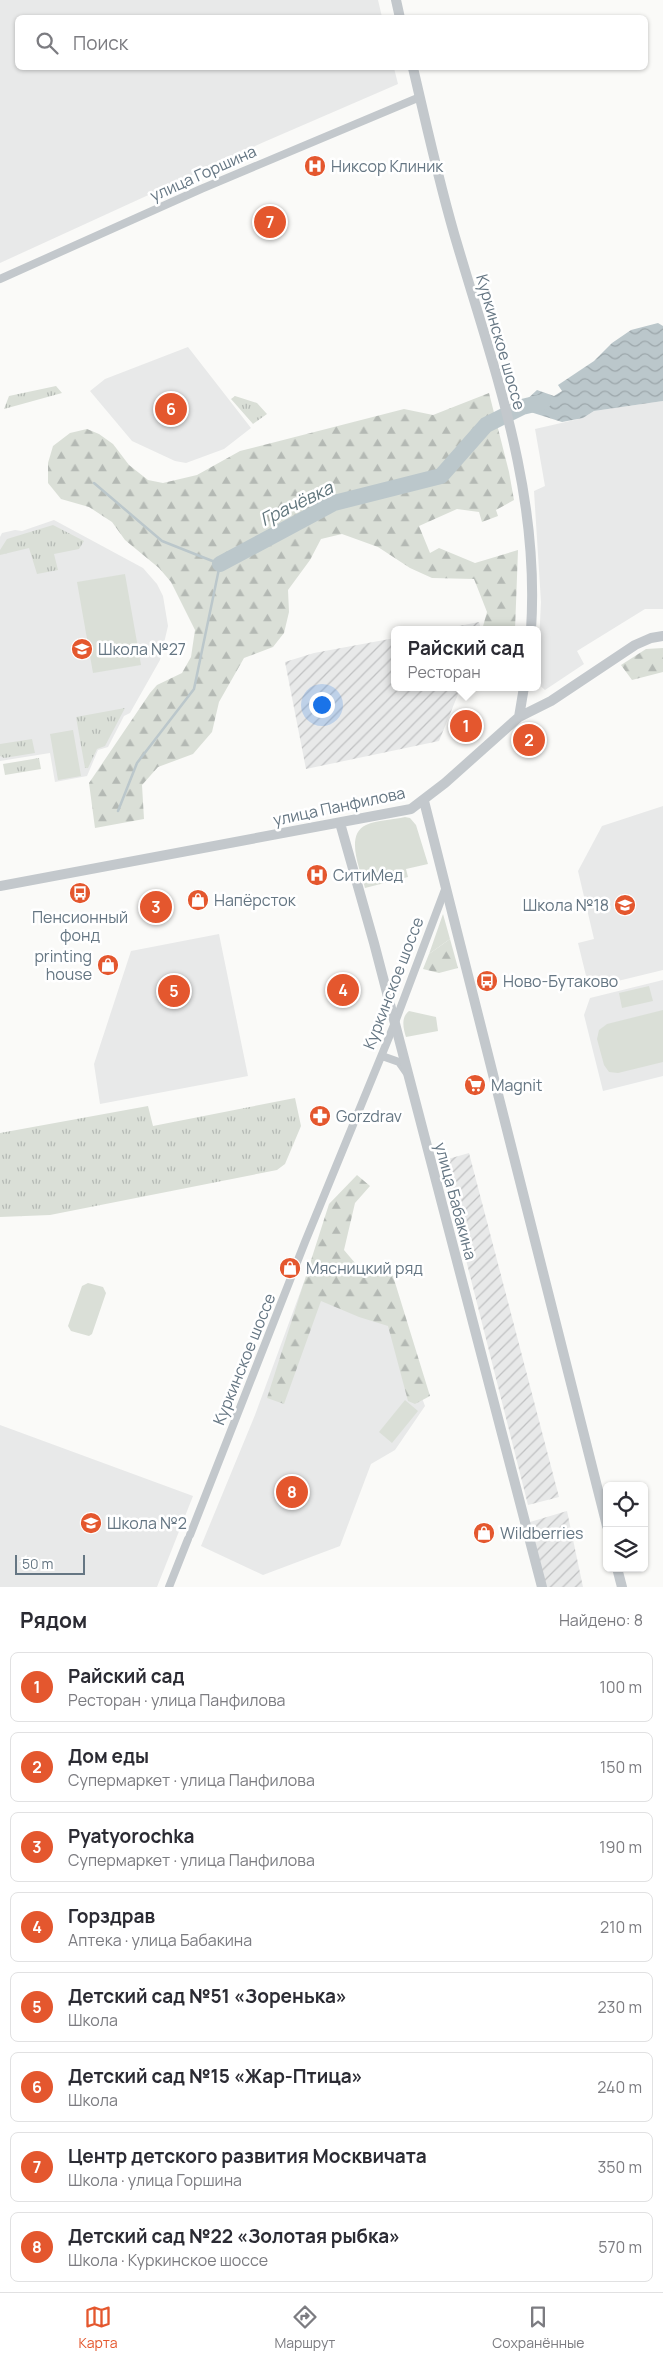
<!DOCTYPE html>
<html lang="ru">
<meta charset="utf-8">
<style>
:root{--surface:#fff;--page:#f2f2f3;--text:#2b2b33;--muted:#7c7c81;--line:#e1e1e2;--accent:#e4572e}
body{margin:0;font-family:Manrope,sans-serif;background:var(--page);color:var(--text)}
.controls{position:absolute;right:15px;bottom:15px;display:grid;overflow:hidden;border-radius:8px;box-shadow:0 1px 4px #0004}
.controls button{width:45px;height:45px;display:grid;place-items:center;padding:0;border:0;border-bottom:1px solid var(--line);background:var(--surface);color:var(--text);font:25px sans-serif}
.scale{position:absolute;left:15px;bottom:12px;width:70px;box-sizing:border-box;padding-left:5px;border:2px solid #657683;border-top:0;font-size:14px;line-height:18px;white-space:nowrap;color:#657683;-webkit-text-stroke:4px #fff;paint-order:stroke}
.you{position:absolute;left:321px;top:704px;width:18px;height:18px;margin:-12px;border:4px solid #fff;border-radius:50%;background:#1a73e8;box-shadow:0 0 0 8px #1a73e833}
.badge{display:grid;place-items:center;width:32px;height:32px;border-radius:50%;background:var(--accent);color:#fff;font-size:16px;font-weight:700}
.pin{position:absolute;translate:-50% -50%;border:2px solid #fff;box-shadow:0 1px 5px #0006}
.popup{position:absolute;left:391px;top:626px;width:150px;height:65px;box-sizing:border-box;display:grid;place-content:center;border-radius:8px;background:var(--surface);filter:drop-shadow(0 1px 4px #0005);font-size:16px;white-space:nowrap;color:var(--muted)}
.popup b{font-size:19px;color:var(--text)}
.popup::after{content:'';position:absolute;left:50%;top:100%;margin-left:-10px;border:10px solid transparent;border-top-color:var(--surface)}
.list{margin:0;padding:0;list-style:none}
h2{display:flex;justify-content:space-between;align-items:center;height:65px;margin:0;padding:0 20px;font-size:21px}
h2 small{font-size:16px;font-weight:400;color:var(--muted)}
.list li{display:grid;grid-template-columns:32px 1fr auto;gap:15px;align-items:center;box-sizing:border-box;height:70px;margin:0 10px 10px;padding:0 10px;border:1px solid var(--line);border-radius:8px}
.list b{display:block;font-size:19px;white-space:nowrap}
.list p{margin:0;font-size:16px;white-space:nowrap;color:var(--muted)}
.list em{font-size:16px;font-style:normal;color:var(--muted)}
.icon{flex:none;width:28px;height:28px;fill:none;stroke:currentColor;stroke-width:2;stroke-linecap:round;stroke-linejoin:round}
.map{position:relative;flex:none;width:663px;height:1587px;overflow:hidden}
.search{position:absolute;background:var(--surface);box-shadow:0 1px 4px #0004;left:15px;right:15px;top:15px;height:55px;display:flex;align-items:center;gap:12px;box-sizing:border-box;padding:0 18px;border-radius:8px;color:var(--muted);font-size:19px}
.sheet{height:705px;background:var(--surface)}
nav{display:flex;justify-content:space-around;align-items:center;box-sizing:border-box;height:70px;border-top:1px solid var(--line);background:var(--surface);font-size:14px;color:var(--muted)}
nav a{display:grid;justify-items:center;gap:2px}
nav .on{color:var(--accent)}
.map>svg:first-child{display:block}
</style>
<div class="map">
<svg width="663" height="1587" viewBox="0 0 663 1587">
<defs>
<pattern id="industrial-furrows" width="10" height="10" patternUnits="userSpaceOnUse" patternTransform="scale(1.25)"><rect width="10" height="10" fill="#e8e9e9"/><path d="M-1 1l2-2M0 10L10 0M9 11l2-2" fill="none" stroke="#c0c1c2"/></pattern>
<pattern id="forest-firs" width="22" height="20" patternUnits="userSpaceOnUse" patternTransform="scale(1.25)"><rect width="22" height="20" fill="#dadfd7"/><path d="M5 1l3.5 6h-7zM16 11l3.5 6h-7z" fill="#b4b9b4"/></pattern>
<pattern id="park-tufts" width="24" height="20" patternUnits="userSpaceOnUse" patternTransform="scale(1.25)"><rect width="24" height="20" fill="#dadfd7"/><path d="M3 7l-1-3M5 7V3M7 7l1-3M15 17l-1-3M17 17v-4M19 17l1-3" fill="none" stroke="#b4b9b4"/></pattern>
<pattern id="water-waves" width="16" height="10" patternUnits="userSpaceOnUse" patternTransform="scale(1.25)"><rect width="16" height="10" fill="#bbc7cb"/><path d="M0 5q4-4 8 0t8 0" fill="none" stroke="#9ca6aa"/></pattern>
</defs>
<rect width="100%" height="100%" fill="#fafaf8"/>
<path fill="#e8e9e9" d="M0,0H378L382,17L18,18V68H394L398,84L264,142L0,263Z
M188,347L251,428L224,449L186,463L175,461L132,441L90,391L105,379Z
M663,401V609H645L577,651L584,664L545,690L537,683L541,602L534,491L545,486L535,429L583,418L594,411Z
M54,520L143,568L157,584L163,596L168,626L160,660L130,713L124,716L108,747L98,750L87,776L55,782L50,753L0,761V537L2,533L15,530L22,531Z
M663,806V970L589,988L578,943L594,939L578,871L602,826Z
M219,934L248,1076L100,1104L94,1064L131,951Z
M663,980V1076L603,1091L584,1015L590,998Z
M304,1282L392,1320L425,1406L395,1450L371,1464L340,1546L263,1575L201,1546L255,1415Z
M0,1425L193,1496L157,1587H0Z"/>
<path fill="url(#industrial-furrows)" d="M479,622L481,630H438H439Z
M395,638V687H461L439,741L306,769L285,662L314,653Z
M469,1153L559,1497L528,1505L441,1161Z
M567,1511L583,1587H546L530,1522Z"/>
<path fill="#dadfd7" d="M125,574L141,665L93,673L77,582Z
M73,730L81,776L58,780L50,734Z
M405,817L410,818L416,825L428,864L406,869L408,877L365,888C361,871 344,835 366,825C377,820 393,820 405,817Z
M443,914L450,939L429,954Z
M649,986L653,1001L622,1008L619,993Z
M663,1010V1062L618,1073L609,1072L604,1065L597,1039L599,1030L607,1024Z
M409,1011L436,1017L438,1031L406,1037C403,1028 401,1017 409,1011Z
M88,1283L103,1287L106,1293L92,1334L89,1336L71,1331L68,1326L82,1286Z
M405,1400L418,1411L392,1443L379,1432Z"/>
<path fill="url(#forest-firs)" d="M489,393L509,472L514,500L496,510L498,516L482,522L479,512L457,509L419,526L430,553L439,548L475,563L518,550L515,630H482L487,612L474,579L432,578L410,568L378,547L342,534L321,539L310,560L288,590L289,612L284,633L273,647L244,658L219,702L212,732L193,754L158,767L142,785L144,819L95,828L89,783L150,693L157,685L182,673L191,657L195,630L171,582L159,568L125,540L112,522L89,507L61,499L48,483V463L53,446L70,433L87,429L99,434L113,444L129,465L148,480L163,483L197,475L240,451L404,409L433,415Z
M663,648V672L632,680L621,665L646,649Z
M450,939L458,968L439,973L423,969L429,954Z
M357,1175L370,1186L355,1203L344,1250L361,1270L389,1263L430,1396L415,1404L408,1401L388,1326L359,1317L321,1301L284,1404L267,1398L329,1204Z"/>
<path fill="url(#park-tufts)" d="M56,386L62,393L4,409L9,396Z
M235,396L257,403L267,414L253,424L231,399Z
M53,525L84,541L79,549L54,554L58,570L37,574L29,548L0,555V550L7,539Z
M125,708L105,746L97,749L88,768H85L76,717Z
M32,739L35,753L4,758L0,756V744Z
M39,758L41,769L5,775L3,764Z
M295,1098L301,1126L285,1164L277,1170L50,1215L0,1217V1133L148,1106L153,1126Z"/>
<path fill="url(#water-waves)" d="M658,323L663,326V401L594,411L583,418L562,422L524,410L522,407L523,403L537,390L554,396L562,391L558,385L594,361L612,343L631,330Z"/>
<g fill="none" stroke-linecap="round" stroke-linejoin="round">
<path stroke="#bbc7cb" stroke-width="2.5" d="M94,483L162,541L220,564L194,689L137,763L118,811"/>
<path stroke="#bbc7cb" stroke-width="16" d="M220,564L334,503L441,476L486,425L522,407L543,402"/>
<path stroke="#c3c8cc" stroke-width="8" d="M0,279L201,189L420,97
M382,1056L399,1062L406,1072
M190,1535L305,1242L394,1025L446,887
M169,1587L188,1539"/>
<path stroke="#c3c8cc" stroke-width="10" d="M396,0L400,18
M413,68C427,127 440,188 458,247C496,375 540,494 531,630
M519,717L524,687
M424,801L607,1526
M340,823L374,943L542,1587
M0,886L411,809L445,783L519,717L551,701L635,645L651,638L663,636
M617,1568L622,1587"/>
</g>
<defs>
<g id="hospital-disc" transform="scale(1.125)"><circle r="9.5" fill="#e4572e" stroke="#fff"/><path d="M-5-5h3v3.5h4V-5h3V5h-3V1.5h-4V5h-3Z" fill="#fff"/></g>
<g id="school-disc" transform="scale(1.125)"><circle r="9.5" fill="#e4572e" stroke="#fff"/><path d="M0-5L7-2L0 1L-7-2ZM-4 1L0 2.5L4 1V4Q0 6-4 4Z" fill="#fff"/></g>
<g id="bus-disc" transform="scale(1.125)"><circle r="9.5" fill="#e4572e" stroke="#fff"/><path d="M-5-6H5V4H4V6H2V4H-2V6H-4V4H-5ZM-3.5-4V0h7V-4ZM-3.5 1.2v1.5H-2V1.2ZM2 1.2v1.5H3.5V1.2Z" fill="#fff"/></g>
<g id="shop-disc" transform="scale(1.125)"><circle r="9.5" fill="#e4572e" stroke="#fff"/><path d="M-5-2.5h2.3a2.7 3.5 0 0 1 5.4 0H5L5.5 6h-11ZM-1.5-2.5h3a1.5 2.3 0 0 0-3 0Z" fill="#fff"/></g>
<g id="supermarket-disc" transform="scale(1.125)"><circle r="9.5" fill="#e4572e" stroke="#fff"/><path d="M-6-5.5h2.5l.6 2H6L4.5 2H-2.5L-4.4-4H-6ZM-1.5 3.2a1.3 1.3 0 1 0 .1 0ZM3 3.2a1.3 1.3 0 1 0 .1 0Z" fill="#fff"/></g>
<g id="pharmacy-disc" transform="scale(1.125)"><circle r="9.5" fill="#e4572e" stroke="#fff"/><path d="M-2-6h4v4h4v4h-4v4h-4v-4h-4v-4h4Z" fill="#fff"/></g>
</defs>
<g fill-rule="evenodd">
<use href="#hospital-disc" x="315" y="166"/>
<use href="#school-disc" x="82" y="649"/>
<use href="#hospital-disc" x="317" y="875"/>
<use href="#bus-disc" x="80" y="893"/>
<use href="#shop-disc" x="198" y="900"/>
<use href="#school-disc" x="625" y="905"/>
<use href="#shop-disc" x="108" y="965"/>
<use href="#bus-disc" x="487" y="981"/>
<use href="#supermarket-disc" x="475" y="1085"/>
<use href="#pharmacy-disc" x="320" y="1116"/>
<use href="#shop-disc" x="290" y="1268"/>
<use href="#school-disc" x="91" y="1523"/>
<use href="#shop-disc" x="484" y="1533"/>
</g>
<g text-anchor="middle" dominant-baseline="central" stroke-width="5" stroke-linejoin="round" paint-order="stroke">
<g font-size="16" fill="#657683" stroke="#fff" text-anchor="start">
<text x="331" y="166">Никсор Клиник</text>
<text x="98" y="649">Школа №27</text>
<text x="333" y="875">СитиМед</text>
<text x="214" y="900">Напёрсток</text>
<text x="609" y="905" text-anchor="end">Школа №18</text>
<text x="80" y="917" text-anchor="middle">Пенсионный<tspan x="80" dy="18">фонд</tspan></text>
<text x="92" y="956" text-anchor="end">printing<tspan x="92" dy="18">house</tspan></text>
<text x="503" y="981">Ново-Бутаково</text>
<text x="491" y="1085">Magnit</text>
<text x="336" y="1116">Gorzdrav</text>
<text x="306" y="1268">Мясницкий ряд</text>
<text x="107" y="1523">Школа №2</text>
<text x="500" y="1533">Wildberries</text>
</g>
<g font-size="16" fill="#657683" stroke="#fff">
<text transform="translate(203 173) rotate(-24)">улица Горшина</text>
<text transform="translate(501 342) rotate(74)">Куркинское шоссе</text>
<text transform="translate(339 806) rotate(-12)">улица Панфилова</text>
<text transform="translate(393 983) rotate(-69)">Куркинское шоссе</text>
<text transform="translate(456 1201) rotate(75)">улица Бабакина</text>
<text transform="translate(244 1359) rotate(-68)">Куркинское шоссе</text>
</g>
<g font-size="18" font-style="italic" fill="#60757c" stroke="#fff">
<text transform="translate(296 503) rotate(-26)">Грачёвка</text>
</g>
</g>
</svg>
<div class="controls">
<button><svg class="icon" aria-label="locate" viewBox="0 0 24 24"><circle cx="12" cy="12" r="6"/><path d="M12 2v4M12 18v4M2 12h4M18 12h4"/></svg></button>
<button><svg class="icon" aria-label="layers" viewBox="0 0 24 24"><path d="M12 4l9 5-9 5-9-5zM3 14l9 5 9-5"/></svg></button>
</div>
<div class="scale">50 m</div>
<div class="you"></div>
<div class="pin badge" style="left:466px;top:726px">1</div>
<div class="popup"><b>Райский сад</b>Ресторан</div>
<div class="pin badge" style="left:529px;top:740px">2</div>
<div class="pin badge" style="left:156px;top:907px">3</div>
<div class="pin badge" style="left:343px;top:990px">4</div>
<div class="pin badge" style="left:174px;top:991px">5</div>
<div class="pin badge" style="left:171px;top:409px">6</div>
<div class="pin badge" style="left:270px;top:222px">7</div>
<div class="pin badge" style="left:292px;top:1492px">8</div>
<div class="search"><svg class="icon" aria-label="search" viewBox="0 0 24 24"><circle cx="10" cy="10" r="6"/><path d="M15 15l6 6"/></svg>Поиск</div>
</div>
<section class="sheet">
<h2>Рядом<small>Найдено: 8</small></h2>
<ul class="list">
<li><span class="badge">1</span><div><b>Райский сад</b><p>Ресторан · улица Панфилова</p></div><em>100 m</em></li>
<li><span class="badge">2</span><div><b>Дом еды</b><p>Супермаркет · улица Панфилова</p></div><em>150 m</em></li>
<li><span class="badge">3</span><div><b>Pyatyorochka</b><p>Супермаркет · улица Панфилова</p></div><em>190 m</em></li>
<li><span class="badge">4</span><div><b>Горздрав</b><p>Аптека · улица Бабакина</p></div><em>210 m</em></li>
<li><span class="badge">5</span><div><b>Детский сад №51 «Зоренька»</b><p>Школа</p></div><em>230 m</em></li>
<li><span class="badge">6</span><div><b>Детский сад №15 «Жар-Птица»</b><p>Школа</p></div><em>240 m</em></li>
<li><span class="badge">7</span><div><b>Центр детского развития Москвичата</b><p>Школа · улица Горшина</p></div><em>350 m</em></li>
<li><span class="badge">8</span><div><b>Детский сад №22 «Золотая рыбка»</b><p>Школа · Куркинское шоссе</p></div><em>570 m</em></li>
</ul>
</section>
<nav>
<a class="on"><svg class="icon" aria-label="map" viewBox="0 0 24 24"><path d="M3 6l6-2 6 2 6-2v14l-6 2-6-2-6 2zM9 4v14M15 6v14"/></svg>Карта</a>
<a><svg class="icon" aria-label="directions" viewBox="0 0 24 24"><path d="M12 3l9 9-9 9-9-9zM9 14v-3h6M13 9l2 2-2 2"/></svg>Маршрут</a>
<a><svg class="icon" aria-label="saved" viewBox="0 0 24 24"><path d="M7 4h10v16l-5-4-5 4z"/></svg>Сохранённые</a>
</nav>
